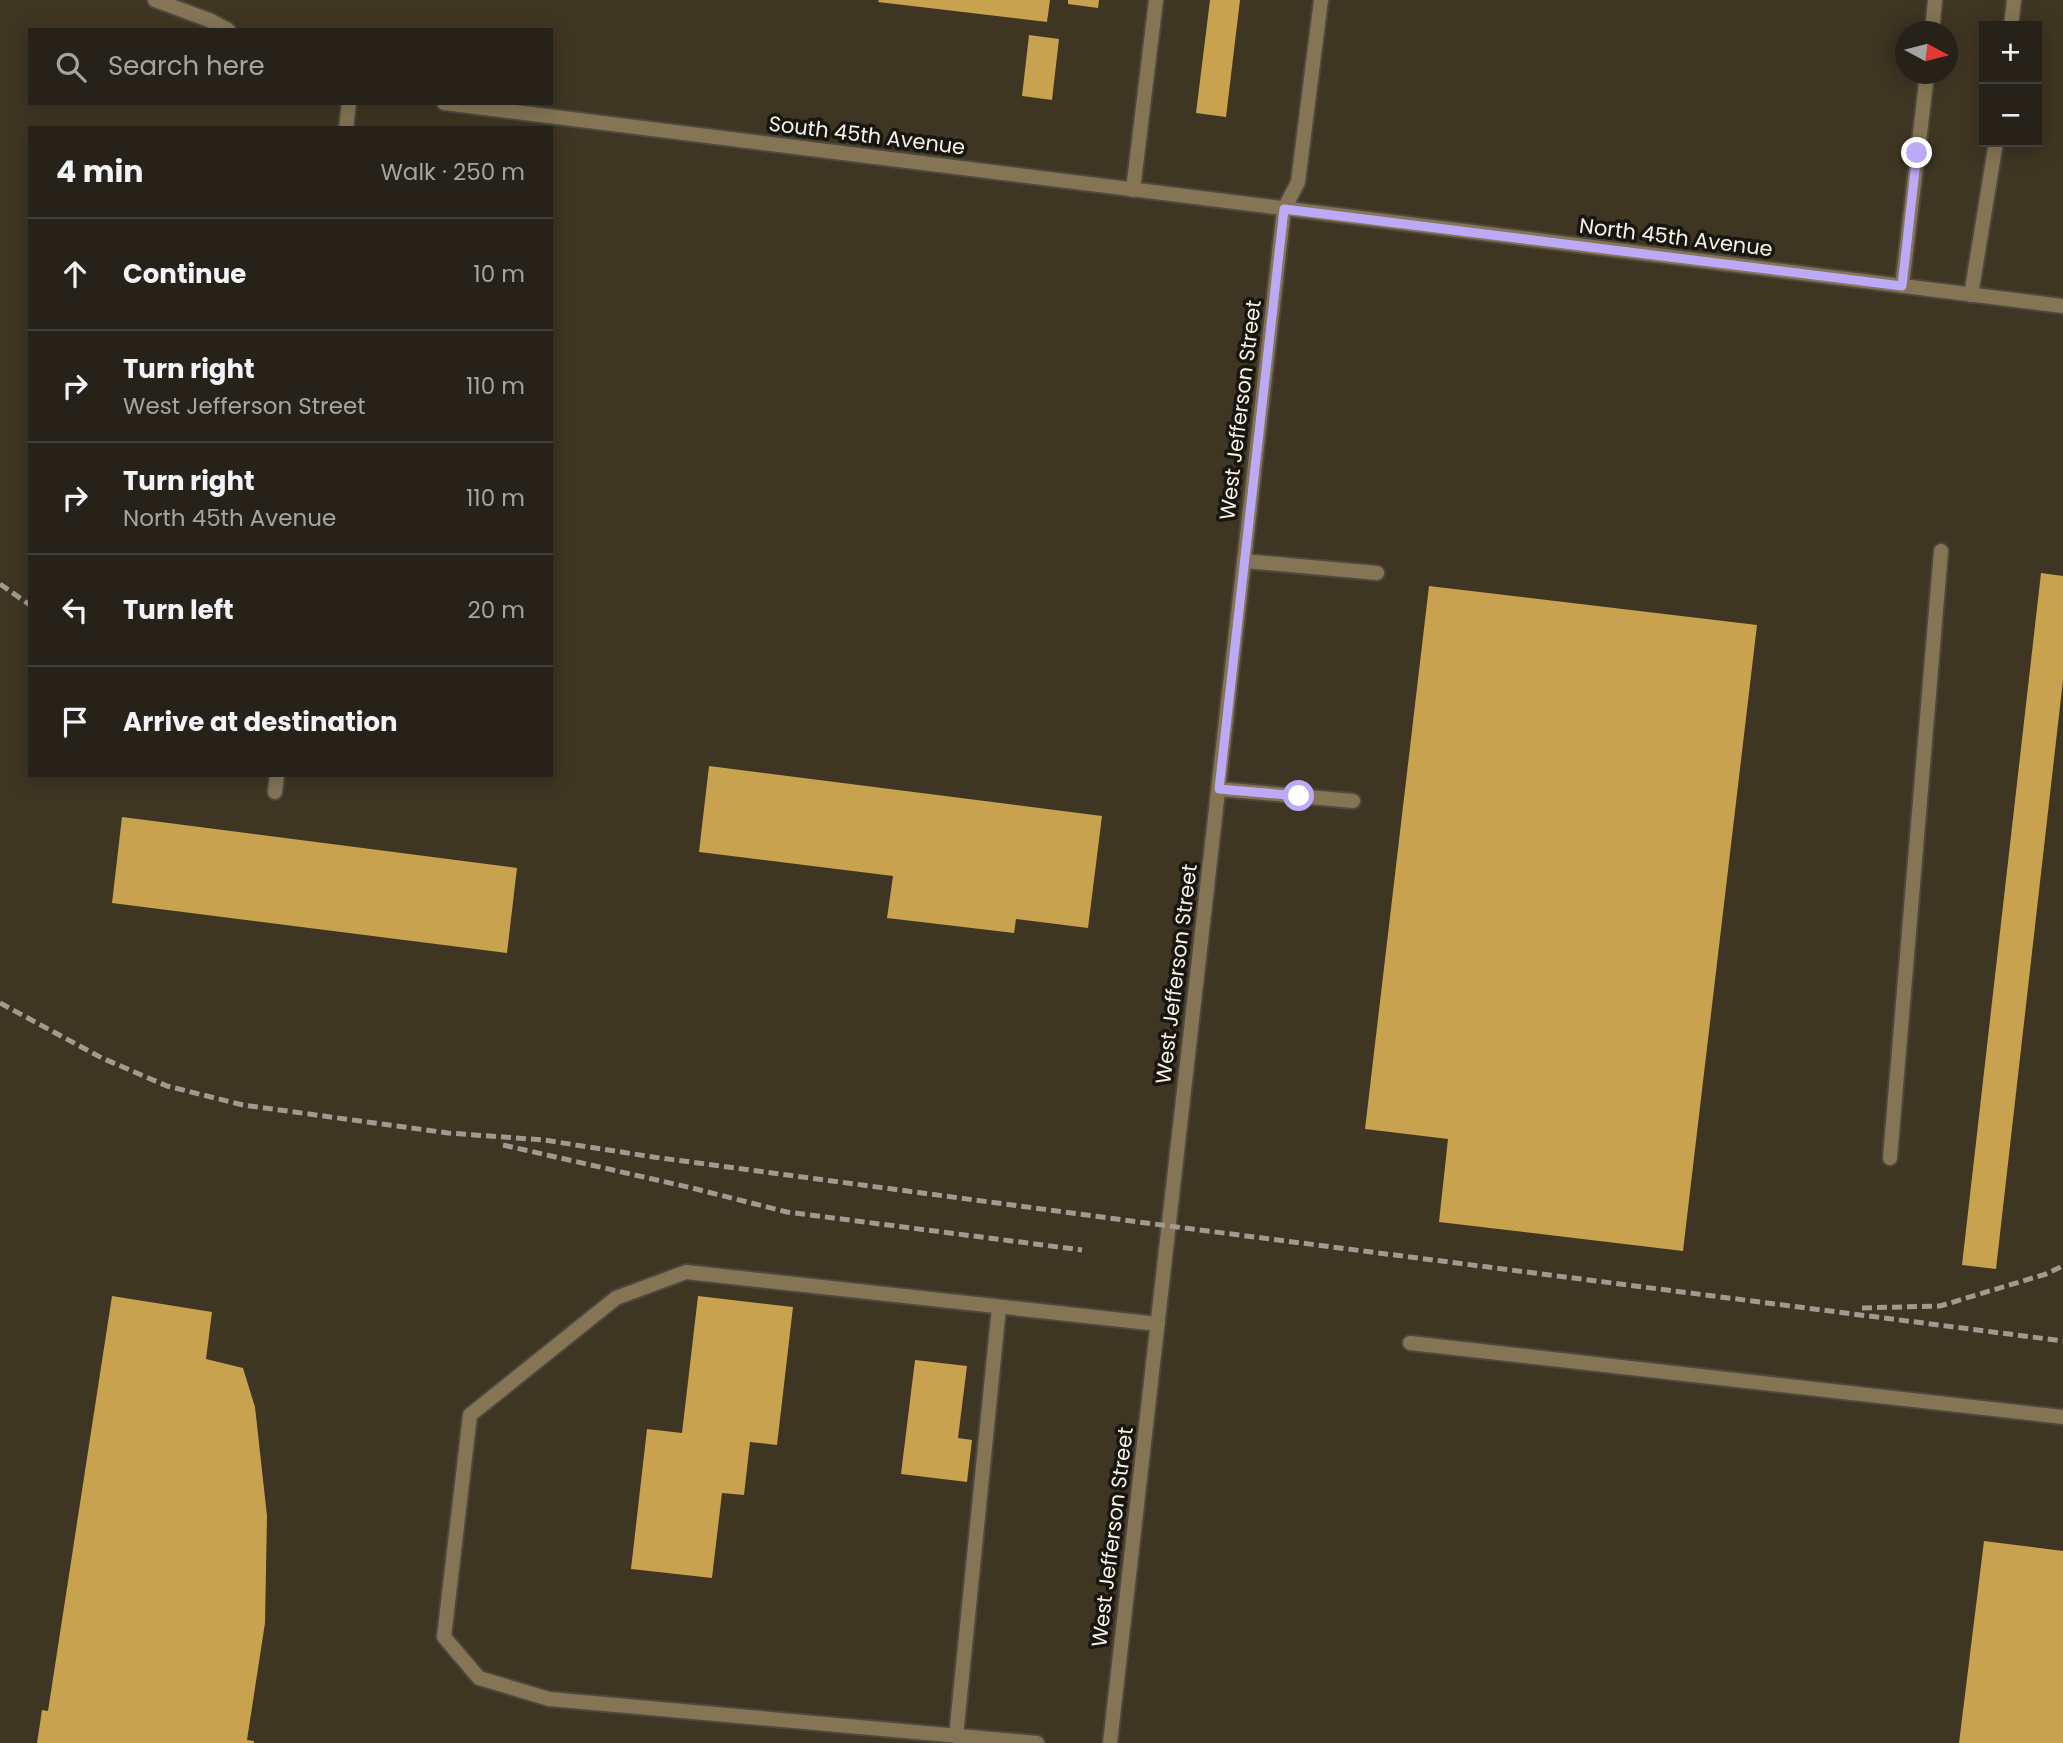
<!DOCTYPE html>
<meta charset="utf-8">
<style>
:root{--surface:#262219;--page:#322f26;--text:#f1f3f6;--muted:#a4a4a2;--line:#423f38}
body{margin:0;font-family:Poppins,sans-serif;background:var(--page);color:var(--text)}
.controls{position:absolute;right:21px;top:21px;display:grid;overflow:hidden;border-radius:0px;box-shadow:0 4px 18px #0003}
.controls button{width:63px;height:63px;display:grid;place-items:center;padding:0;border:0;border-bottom:2px solid var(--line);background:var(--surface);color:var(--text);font:35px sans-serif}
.compass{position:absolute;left:1895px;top:21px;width:63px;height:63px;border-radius:50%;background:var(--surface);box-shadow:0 4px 18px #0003;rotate:97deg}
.stop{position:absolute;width:21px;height:21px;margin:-16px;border:5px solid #bcaaf6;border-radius:50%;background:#fff}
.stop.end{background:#bcaaf6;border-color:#fff;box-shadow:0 2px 7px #0008}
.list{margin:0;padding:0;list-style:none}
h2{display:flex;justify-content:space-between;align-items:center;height:91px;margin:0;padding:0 28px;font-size:30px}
h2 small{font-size:23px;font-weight:400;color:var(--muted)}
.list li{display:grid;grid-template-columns:46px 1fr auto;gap:21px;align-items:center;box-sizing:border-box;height:112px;padding:0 28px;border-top:2px solid var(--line)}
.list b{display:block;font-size:26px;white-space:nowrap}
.list p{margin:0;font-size:23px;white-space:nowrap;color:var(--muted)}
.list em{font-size:23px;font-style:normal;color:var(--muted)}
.icon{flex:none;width:38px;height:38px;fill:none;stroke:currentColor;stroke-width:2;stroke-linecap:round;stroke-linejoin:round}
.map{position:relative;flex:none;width:2063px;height:1743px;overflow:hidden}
.search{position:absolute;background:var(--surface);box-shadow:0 4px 18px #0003;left:28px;top:28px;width:525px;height:77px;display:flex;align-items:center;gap:18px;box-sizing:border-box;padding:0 24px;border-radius:0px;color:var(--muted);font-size:26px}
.panel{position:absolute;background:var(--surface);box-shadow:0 4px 18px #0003;left:28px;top:126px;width:525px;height:651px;border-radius:0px}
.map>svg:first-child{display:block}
</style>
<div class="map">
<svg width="2063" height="1743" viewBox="0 0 2063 1743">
<rect width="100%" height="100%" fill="#332d21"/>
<path fill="#3e3522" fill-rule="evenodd" d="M0,0H2063V1743H0ZM1984,26H2037V142H1984ZM30,30H551V103H30ZM1906,32H1948V74H1906ZM30,128H551V775H30Z"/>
<path fill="#c8a24f" d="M879,0H1050L1047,22L878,2Z
M1068,0H1099L1098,8L1068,4Z
M1210,0H1240L1226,117L1196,113Z
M1029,35L1059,39L1052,100L1022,96Z
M2041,573L2063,576V680L1996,1269L1962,1265Z
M1429,586L1757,625L1683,1251L1439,1222L1448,1139L1365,1129Z
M709,766L1102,816L1088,928L1016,919L1014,933L887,918L893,876L699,852Z
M122,817L517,868L507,953L112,903Z
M112,1296L212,1312L206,1359L243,1368L255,1407L267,1516L265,1623L247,1740L254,1741V1743H37L42,1710L48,1711Z
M698,1296L793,1307L777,1445L750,1442L744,1495L722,1493L712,1578L631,1569L647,1429L682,1433Z
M915,1360L967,1366L958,1438L972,1440L967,1482L901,1474Z
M1984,1541L2063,1551V1743H1959Z"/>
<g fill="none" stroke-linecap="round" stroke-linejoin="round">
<g stroke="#4e483d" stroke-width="18">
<path id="service" d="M155,0L209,20
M2011,26L2014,0
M1932,32L1935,0
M346,128L349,103
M1133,190L1156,0
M1284,209L1298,182L1321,0
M1902,286L1927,74
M1971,295L1996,142
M1244,561L1377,573
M1219,789L1353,801
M275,792L277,775
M1890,1158L1941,551
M1410,1343L2063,1417
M956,1736L999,1307
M1037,1743L549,1699L479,1678L444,1637L470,1415L616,1298L686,1272L1158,1324"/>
</g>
<g stroke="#4e483d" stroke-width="18">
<path id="minor" d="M209,20L228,30
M444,103L2063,306
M1110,1743L1284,209"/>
</g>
<use href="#service" stroke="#857555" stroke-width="14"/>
<use href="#minor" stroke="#857555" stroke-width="14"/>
<path stroke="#a09b91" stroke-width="5" stroke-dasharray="10 5" stroke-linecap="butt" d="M0,584L30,605
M0,1003L102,1058L167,1086L243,1105L448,1133L544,1140L653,1157L1169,1226L2063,1341
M503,1145L692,1188L787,1212L1082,1250
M1862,1308L1940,1306L2046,1274L2063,1266"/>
</g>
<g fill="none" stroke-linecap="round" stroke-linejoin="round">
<path stroke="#bcaaf6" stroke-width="9" d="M1299,796L1219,789L1284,209L1902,286L1917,153"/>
</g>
<g text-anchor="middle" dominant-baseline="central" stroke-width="7" stroke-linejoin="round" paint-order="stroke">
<g font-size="21" fill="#f5f1e9" stroke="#191610">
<text transform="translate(867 135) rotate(7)">South 45th Avenue</text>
<text transform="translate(1676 237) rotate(7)">North 45th Avenue</text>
<text transform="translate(1240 410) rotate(-83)">West Jefferson Street</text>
<text transform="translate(1176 974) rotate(-83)">West Jefferson Street</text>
<text transform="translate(1112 1537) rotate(-83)">West Jefferson Street</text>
</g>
</g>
</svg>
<div class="controls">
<button>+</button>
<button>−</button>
</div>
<svg class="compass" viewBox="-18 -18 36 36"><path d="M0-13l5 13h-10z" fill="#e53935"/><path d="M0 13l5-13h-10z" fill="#a4a4a2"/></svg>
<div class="stop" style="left:1299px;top:796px"></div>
<div class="stop end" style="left:1917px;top:153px"></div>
<div class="search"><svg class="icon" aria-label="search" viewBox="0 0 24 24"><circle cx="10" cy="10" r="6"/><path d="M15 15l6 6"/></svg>Search here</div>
<section class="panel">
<h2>4 min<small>Walk · 250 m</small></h2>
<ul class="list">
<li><svg class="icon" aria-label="ahead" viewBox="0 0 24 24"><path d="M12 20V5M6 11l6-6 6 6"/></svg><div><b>Continue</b></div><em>10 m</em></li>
<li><svg class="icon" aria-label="right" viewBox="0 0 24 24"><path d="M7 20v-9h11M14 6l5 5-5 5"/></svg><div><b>Turn right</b><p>West Jefferson Street</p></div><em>110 m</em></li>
<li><svg class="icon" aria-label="right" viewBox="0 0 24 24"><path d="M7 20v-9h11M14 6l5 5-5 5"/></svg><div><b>Turn right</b><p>North 45th Avenue</p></div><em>110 m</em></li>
<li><svg class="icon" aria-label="left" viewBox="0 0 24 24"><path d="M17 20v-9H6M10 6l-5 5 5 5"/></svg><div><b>Turn left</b></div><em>20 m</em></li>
<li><svg class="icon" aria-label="arrive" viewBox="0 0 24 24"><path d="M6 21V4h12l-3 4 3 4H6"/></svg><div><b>Arrive at destination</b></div></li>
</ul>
</section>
</div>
